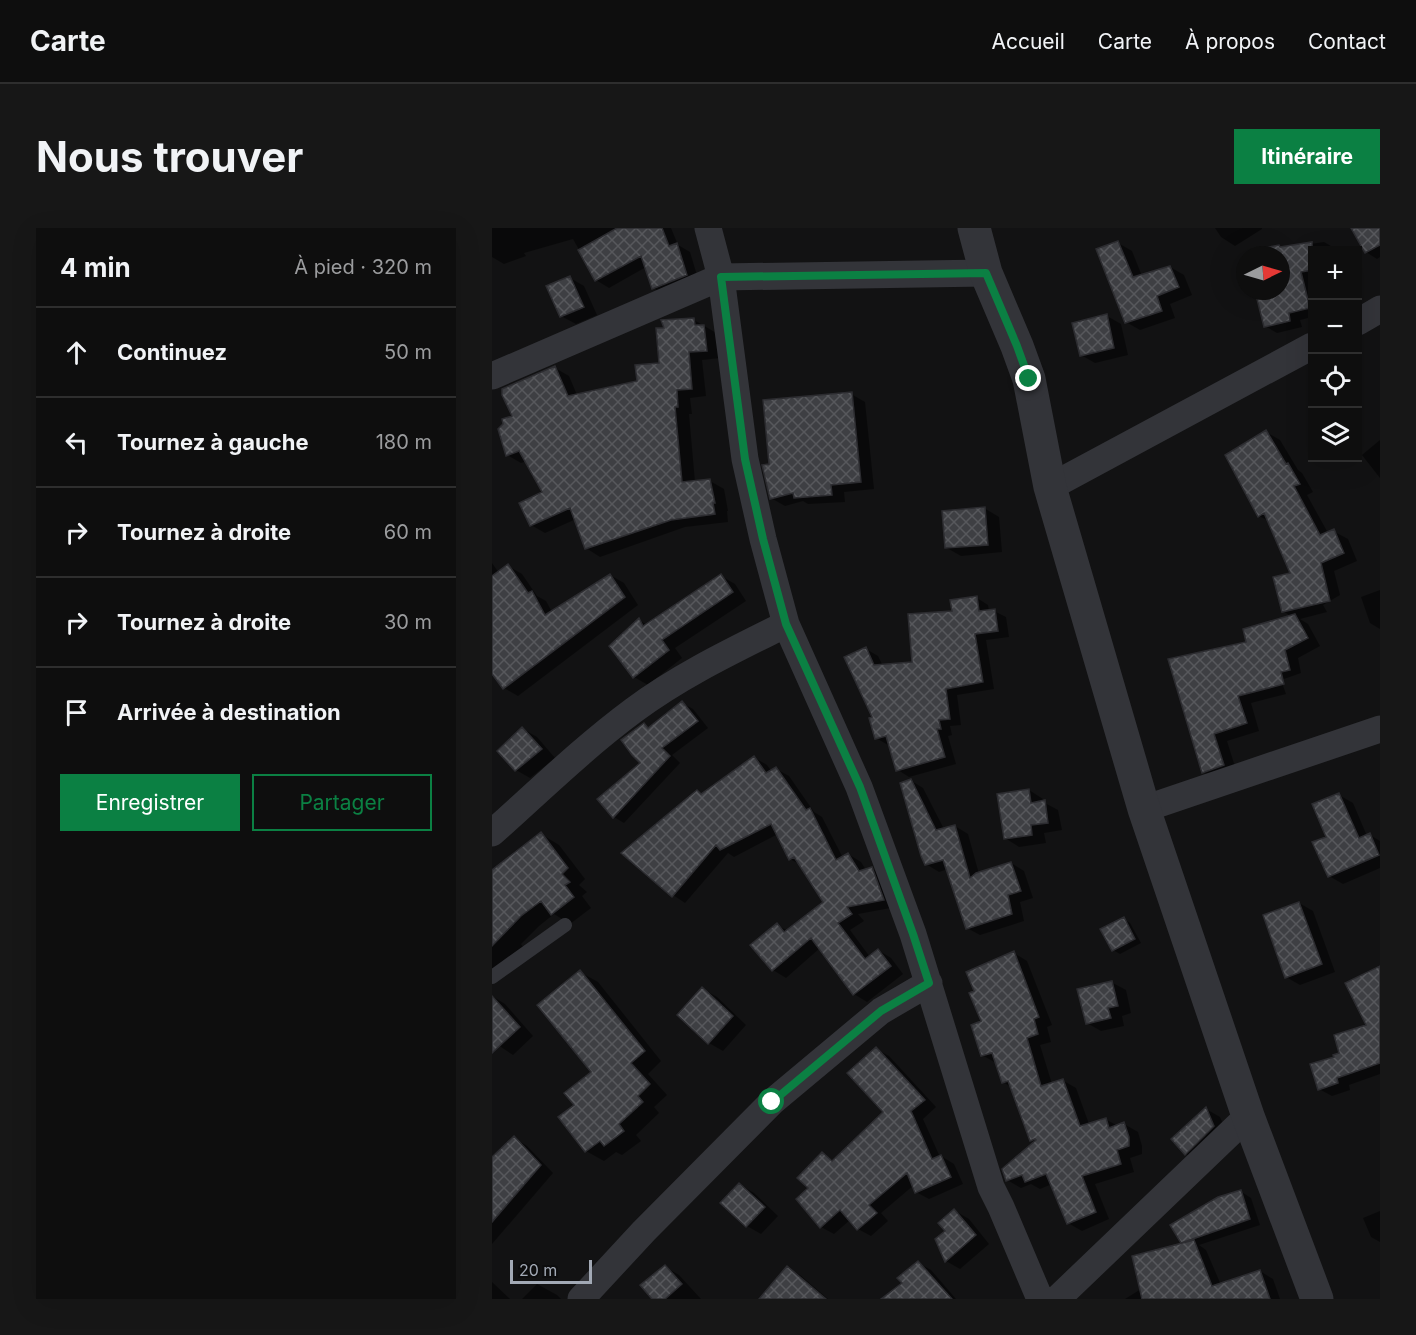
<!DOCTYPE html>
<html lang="fr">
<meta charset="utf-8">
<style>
:root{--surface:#0e0e0e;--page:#171717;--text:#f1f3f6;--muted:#9b9c9e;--line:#2e2e2e;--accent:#0b8043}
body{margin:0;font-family:Inter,sans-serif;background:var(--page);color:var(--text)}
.controls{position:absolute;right:18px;top:18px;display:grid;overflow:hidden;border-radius:0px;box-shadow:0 6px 24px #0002}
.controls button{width:54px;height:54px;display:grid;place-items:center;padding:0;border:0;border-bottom:2px solid var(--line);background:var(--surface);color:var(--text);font:30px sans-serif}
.compass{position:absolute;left:744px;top:18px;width:54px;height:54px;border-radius:50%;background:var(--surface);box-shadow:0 6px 24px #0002;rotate:85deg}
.scale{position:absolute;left:18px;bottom:15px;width:82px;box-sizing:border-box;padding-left:6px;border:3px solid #a2a9b5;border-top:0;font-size:16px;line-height:21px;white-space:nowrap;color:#a2a9b5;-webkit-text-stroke:4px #0d0d0e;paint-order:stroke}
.stop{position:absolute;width:18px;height:18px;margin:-14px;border:4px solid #0b8043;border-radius:50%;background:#fff}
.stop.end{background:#0b8043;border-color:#fff;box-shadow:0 2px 6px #0008}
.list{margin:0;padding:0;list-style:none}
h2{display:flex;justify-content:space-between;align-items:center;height:78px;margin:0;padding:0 24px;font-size:26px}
h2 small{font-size:20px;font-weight:400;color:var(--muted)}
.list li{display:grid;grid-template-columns:39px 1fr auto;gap:18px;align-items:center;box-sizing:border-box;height:90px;padding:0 24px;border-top:2px solid var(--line)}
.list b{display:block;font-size:22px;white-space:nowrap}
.list em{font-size:20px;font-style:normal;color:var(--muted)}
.actions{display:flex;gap:12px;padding:18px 24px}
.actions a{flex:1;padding:14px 0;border:2px solid var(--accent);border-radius:0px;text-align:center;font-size:21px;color:var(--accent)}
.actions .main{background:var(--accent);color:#fff}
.icon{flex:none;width:33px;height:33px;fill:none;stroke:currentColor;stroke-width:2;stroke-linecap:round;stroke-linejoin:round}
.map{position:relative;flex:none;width:888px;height:1071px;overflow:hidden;border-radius:0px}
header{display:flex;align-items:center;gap:36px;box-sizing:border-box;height:84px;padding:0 30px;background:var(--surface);border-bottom:2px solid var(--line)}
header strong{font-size:28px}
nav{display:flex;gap:33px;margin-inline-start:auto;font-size:21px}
.intro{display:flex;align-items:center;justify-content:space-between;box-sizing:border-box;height:144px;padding:0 36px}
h1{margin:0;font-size:42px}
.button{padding:15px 27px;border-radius:0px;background:var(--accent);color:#fff;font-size:21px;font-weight:700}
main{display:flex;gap:36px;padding:0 36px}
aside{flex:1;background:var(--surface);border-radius:0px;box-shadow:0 6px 24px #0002}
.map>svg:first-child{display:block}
</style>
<header>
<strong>Carte</strong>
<nav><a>Accueil</a><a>Carte</a><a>À propos</a><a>Contact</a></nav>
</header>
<div class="intro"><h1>Nous trouver</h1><a class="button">Itinéraire</a></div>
<main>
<aside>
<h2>4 min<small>À pied · 320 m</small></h2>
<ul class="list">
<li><svg class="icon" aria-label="ahead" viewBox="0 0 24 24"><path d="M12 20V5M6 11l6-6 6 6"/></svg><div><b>Continuez</b></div><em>50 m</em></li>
<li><svg class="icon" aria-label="left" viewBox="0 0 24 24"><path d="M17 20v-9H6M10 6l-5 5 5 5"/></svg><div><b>Tournez à gauche</b></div><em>180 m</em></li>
<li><svg class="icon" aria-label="right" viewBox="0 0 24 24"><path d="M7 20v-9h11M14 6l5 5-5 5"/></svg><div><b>Tournez à droite</b></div><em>60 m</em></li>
<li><svg class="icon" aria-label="right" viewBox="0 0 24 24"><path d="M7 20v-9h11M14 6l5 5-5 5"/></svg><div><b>Tournez à droite</b></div><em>30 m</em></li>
<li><svg class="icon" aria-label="arrive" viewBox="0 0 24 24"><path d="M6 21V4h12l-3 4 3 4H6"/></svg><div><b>Arrivée à destination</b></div></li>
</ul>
<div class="actions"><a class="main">Enregistrer</a><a>Partager</a></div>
</aside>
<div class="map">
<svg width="888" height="1071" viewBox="0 0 888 1071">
<defs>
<pattern id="building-cross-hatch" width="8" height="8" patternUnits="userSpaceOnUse" patternTransform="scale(1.5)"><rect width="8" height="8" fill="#3e3f43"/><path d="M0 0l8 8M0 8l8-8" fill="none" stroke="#57585c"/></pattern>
</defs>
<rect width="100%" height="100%" fill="#121213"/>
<path fill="#0007" d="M0,0H179L186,17L198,24L207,54L174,67L161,60L154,39L117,60L104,52L81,11L32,25L34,28L12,36L0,29Z
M723,0H770V1L743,18L729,9Z
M871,0H888V29L885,31L874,24Z
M832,14L844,21L845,22H820V89L808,92L810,99L785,105L773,98L765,63H789V27H764L787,18L790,20Z
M626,15L640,23L650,48L678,39L692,47L700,67L678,76L683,90L648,102L634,94Z
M78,50L92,58L105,87L84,96L69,88Z
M615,88L629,96L636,127L603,135L589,127Z
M202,92L226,106L228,130L210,132L214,168L198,170L200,186H197L203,254L218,253L232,261L236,283H235L236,294L193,299L108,329L94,320L84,291L53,305L39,297L52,265L35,233L29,235L15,227L22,189L63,140L77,148L85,167L146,154L168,136L174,101Z
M359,166L373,174L382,261L352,264L353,274L316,276L311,273L293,278L279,270V237Z
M774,204L788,212L806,242L810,245L821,264L815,267L836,305L841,303L856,311L865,333L842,343L848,367L831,377L835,384L808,391L816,396L828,418L806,430L809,445L789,452L794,466L759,475L767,503L735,513L745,545L724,551L711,544L678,432L756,415L800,389L791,383L800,346L777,293L767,288Z
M888,212V250L870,227Z
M492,280L507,289L510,324L469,328L455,320Z
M0,335L7,345L16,338L30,346L45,368L54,373L60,384L118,347L132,355L146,377L26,468L12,460L0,443Z
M229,348L243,356L254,373L183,420L190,430L156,457L142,449L147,392L155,397Z
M888,362V401L878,395L869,369Z
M485,370L496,377L497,383H502L514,389L517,409L494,412L502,461L465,467L469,497L458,498L460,507L456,508L464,536L417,549L406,542L398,516L396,517L384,510L374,421L386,428L391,438L421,435L461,384Z
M190,475L201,481L216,500L180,527L188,535L132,595L122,589L150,535L152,496L158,500Z
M31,501L45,509L63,530L38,550L24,542Z
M263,530L275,537L280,544L284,541L297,548L322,584L330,589L351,630L356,626L369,634L374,642L379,640L392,648L404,679L366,686L372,693L358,702L378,729L386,722L399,730L411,746L375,774L362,766L328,720L294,750L281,742L285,697L296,703L333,674L309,637L298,631L286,606L242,629L236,625L193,675L181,667L205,563L210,566Z
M418,552L431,560L452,601L463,598L476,606L487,646L519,635L532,643L541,670L528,674L532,693L488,707L475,700L456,641L447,644L434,636Z
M537,562L551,571V574L566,582L570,602L552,605L554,615L527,619L513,610Z
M847,567L861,575L875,608L878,607L888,613V640L851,656L837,648L836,609Z
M49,606L67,617L93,651L87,657L95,664L90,668L99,680L78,696L62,686L47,698L29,716L34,723L0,748V674Z
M807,675L821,683L843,744L808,757L794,749Z
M631,691L638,695L649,715L628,726L621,722Z
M522,725L535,733L560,797L555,799L559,814L548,817L560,856L570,852L584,860L597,896L613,891L626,898L632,896L646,904L650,918V926L638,930L642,944L603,956L617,991L590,1003L576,995L560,956L548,961L539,956L529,960L515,952L544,915L539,912L519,859L511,854L504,835L490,827L491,794Z
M888,739V846L857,857L858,862L840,868L827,861L844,830L876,798Z
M88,744L106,754L169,833L156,846L175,867L162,879L167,885L144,907L149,913L130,927L124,924L112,933L94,923L84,877L101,844Z
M619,754L634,762L639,785L630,788L632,798L609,803L595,795Z
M211,761L225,769L254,797L231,823L217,815Z
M0,768L13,776L41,808L21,827L0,813Z
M384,821L397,828L444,879L431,891L448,929L449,928L462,936L471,956L437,971L424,964L422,957L389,985L396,993L379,1008L366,1001L358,992L342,1006L329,999L318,960L330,926L342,933L393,884Z
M714,881L728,889L736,907L708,934L694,926Z
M22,910L35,918L61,945L0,1016V932Z
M248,957L262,965L286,988L269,1006L255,998L230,975Z
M748,963L759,970L768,997L707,1017L714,1022L729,1057L768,1043L781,1051L788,1071H633L649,1061L694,1016L690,1014Z
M463,983L477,991L497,1016L468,1041L454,1033L455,1004Z
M888,983V1014L879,1009L871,990Z
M426,1035L439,1042L464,1071H392L412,1055Z
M173,1039L187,1047L209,1071H162Z
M295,1040L308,1047L336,1071H269Z
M0,1054L18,1071H0Z
M45,1056L65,1067L69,1071H30Z"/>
<path fill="url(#building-cross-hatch)" stroke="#2c2c30" stroke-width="1.5" d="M125,0H170L177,18L185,15L195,47L160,61L149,28L103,53L86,22Z
M859,0H888V17L873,25Z
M626,13L641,49L678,38L687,59L665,68L670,83L633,95L604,21Z
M820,14V42L809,44L818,80L797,85L798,93L772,99L763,63H789V27H763L762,22L787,17L788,19Z
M78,48L92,79L68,89L54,58Z
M615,86L622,120L588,128L580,95Z
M202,90L203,97H212L215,123L197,124L200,161L185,162L186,179H183L190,254L218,251L223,275H221L223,286L179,292L93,321L78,280L38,298L27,275L50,264L27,223L14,228L6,201L11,196L10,191L20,188L10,167V161L63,138L76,168L145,153L143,137L167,135L164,100H172L169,92Z
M360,164L369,254L339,257L340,267L302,270L301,265L278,271L270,237L277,236L271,172Z
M774,202L794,236L796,235L808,256L802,258L828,307L842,301L852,325L829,335L838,373L790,384L781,349L798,345L772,285L766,289L733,227Z
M493,279L496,317L453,320L450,283Z
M16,336L36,365L40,363L53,387L118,346L133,369L11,461L0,446V348Z
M229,346L241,364L170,412L177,422L141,450L117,418L147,390L151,398Z
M485,368L487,383L503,381L506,403L483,406L491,454L454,461L458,491L447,492L449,501H445L453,529L404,543L394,508L383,511L377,490L380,489L352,429L374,419L382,437L420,434L416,386L460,383L458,372Z
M803,386L816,410L793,422L798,442L789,444L792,456L746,468L755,495L722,506L732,537L710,545L676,431L754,414L751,401Z
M190,473L206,493L170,520L178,528L121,590L105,571L148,535L140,527L129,512L152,495L156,500Z
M30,499L50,521L23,543L5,523Z
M262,528L274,545L284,539L314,582L318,580L344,632L356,625L367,643L380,639L392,672L355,679L360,686L346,695L373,731L386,721L399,738L361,767L319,710L280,743L258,717L285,695L292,704L331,674L302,629L297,632L279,596L228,622L224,617L180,669L129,625L205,562L209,566Z
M419,551L444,602L463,597L478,650L484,645L519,634L529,663L516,667L520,686L474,701L451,632L433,637L429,628L408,555Z
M537,561L539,575L553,572L556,595L539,597L540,607L512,611L505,566Z
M847,565L867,610L878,605L887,627L836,649L820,614L834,609L820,576Z
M49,604L76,640L70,646L78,654L73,657L82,669L59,687L49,673L29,688L0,718V642Z
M807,674L830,736L793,750L771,687Z
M632,689L643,711L620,723L608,701Z
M522,723L547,789L542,791L546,806L535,810L549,858L571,851L588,898L614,890L617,900L632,894L637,909V918L625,922L629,936L590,948L604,984L575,996L554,946L533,954L530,947L514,953L510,941L544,912L543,911L538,913L516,853L510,855L500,825L489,828L479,797L489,793L477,765L482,763L474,744Z
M888,738V835L845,850L846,855L826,862L818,836L842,829L841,827L847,825L842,807L874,797L853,755Z
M88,742L153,823L139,835L158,856L146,868L151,874L127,896L132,903L112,918L108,913L93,924L66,889L82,877L72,865L99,844L45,777Z
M620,753L626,778L616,780L619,790L594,796L585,761Z
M210,759L241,788L216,816L185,787Z
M0,768L28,799L0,825Z
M384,819L433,872L419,883L440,931L449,927L459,949L423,965L415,945L377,977L385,985L365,1002L348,982L328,1000L304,971L316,960L305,950L330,924L340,933L391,884L355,845Z
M714,879L722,898L693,927L679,911Z
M22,908L49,937L0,994V929Z
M247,955L273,979L254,999L228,975Z
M749,962L758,991L689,1015L678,997L726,969Z
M462,981L484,1007L453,1034L443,1011L453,1003L446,995Z
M702,1012L720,1058L768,1042L778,1071H650L640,1028Z
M426,1033L460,1071H389L410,1055L405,1050Z
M173,1037L190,1056L173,1071H160L148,1057Z
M295,1038L334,1071H267Z"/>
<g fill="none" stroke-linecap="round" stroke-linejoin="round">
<path stroke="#333439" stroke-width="14" d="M0,749L73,697"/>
<path stroke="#333439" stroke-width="27" d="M216,0L229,49L253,231L271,311L294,396L367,559L421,706L499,959L509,979L548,1071
M866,94L888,81
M0,148L229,49L494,45
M558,259L820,118
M652,581L888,501
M0,605C47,563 92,519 142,482C189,447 242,422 294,396
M89,1071L152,1003L280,874L389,783L437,755
M565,1071L756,888"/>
<path stroke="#333439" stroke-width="33" d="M482,0L494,45L525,118L537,151L558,259L652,581L756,888L825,1071"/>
</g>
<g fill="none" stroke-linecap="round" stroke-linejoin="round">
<path stroke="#0b8043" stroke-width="8" d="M280,874L389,783L437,755L421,706L368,559L294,396L271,311L253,231L229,49L494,45L525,118L537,151"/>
</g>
</svg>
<div class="controls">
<button>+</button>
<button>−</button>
<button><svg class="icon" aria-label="locate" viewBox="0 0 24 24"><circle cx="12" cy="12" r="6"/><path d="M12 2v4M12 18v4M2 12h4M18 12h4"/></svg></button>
<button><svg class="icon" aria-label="layers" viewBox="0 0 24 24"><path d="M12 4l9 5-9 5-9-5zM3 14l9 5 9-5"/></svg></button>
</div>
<svg class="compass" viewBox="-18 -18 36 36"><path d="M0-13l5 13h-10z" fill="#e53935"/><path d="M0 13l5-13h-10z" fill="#9b9c9e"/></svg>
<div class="scale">20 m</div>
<div class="stop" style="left:280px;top:874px"></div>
<div class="stop end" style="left:537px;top:151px"></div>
</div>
</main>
